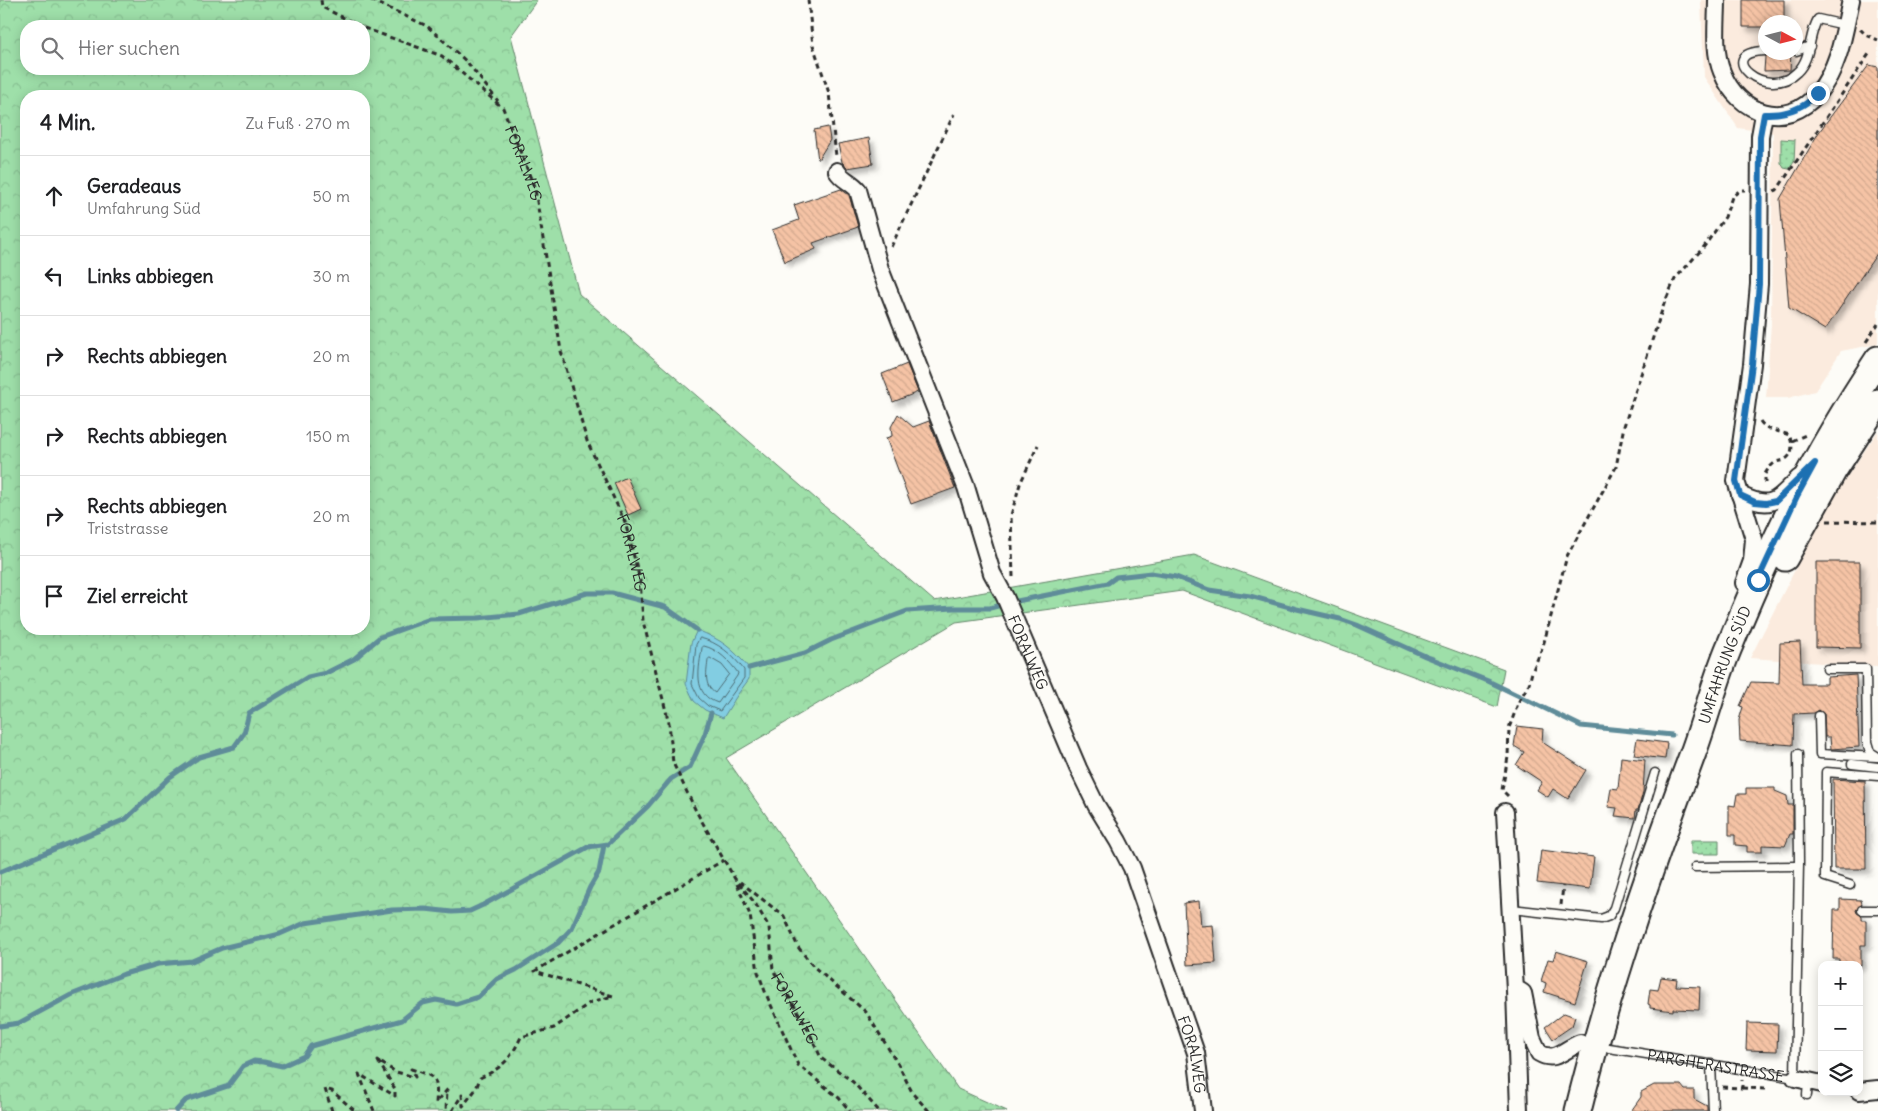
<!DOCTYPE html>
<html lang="de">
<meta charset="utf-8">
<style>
:root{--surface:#fff;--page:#f6f6f6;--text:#202124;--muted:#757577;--line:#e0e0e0}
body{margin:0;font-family:Delius,sans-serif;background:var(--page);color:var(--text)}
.controls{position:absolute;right:15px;bottom:15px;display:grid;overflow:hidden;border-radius:10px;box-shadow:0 2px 12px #0003}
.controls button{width:45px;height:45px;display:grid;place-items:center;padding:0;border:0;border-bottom:1px solid var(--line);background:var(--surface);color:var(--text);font:25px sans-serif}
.compass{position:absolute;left:1758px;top:15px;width:45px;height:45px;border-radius:50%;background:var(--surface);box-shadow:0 2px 12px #0003;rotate:97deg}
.stop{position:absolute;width:15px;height:15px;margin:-11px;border:4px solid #1f6fb2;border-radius:50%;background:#fff}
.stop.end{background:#1f6fb2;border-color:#fff;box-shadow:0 1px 5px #0008}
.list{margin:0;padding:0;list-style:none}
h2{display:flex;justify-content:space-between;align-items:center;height:65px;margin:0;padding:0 20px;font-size:21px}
h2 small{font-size:16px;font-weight:400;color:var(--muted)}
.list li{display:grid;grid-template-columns:32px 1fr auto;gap:15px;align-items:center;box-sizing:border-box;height:80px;padding:0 20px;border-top:1px solid var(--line)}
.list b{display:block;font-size:19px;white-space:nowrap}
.list p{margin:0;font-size:16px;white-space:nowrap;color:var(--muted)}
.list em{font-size:16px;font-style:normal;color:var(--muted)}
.icon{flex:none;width:28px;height:28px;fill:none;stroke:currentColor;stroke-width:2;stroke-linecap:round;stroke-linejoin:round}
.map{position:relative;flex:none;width:1878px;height:1111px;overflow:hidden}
.search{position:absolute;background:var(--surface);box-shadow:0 2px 12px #0003;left:20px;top:20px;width:350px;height:55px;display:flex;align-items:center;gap:12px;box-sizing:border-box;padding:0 18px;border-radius:20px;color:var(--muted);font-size:19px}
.panel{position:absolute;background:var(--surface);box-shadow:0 2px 12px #0003;left:20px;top:90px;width:350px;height:545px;border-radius:20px}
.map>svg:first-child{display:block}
</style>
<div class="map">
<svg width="1878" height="1111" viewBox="0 0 1878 1111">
<defs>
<pattern id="grass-dots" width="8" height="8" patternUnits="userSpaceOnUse" patternTransform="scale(1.25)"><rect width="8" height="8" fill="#9edfa9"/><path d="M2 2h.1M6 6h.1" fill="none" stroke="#88c092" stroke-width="1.8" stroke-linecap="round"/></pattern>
<pattern id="forest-crowns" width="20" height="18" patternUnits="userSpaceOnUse" patternTransform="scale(1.25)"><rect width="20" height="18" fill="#9edfa9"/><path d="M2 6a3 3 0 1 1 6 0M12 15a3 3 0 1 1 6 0" fill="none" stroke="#88c092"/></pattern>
<pattern id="building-back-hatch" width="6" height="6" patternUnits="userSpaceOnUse" patternTransform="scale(1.25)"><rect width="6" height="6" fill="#f5c3a5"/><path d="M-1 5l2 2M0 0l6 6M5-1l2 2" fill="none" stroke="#d2a88e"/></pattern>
<filter id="shadow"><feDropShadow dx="4.5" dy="4.5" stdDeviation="2.5" flood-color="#0004"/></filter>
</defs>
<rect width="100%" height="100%" fill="#fdfcf7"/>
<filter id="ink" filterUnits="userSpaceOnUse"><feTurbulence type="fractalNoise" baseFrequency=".02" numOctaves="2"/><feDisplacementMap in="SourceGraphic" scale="10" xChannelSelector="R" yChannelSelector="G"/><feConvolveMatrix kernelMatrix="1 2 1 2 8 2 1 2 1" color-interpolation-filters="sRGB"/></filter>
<g filter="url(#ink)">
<path fill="#fbebde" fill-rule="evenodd" d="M1701,0H1878V342L1877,344L1841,351L1815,391L1788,398H1766L1771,323L1773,133L1738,128L1704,77ZM1766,22H1796V52H1766Z
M1878,431V667L1750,658L1829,503Z"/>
<path fill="url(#grass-dots)" stroke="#64856a" d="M1781,139L1795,140L1794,162L1789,169L1784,168L1781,163Z
M1691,840H1719V854H1691Z"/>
<path fill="url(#forest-crowns)" stroke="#64856a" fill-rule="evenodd" d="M0,0H537L511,36L579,294L934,601L1194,555L1504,669L1497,707L1182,591L956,622L726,758L958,1089L1007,1111H0ZM26,26H364V69H26ZM26,96H364V629H26Z"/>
<path fill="#82cde2" stroke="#5f8c99" d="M697,630C722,640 732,648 749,668V679L738,694L723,718L705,710L694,701L686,684L691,643Z"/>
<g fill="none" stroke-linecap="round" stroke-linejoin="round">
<path stroke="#4e6c74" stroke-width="1" d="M700,638C718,642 733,655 744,670V678L720,711L708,706L699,698L692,684L696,645Z
M704,646C718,649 730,662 738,673L737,676L718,703C692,695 699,668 702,648Z
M710,658L722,665L729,674L715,693C703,685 707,672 708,660Z"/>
<path stroke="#5f8c99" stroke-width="5" d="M749,668L805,653L831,640L907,611L953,608H990L1017,601L1108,583L1116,577L1151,573L1176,577L1209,590L1250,596L1297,609L1340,619L1357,625L1425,656L1488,681L1581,726L1672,735
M0,872L126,819L170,777L199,757L234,747L244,733L249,713L308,677L326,673L354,659L380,637L430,619L478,618L519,614L587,593H612L665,607L697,630
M0,1026L19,1023L71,995L124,974L158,964L192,961L222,948L280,934L305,923L392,910L425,909L452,912L470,911L483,905L588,847L608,844L648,806L671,779L690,767L705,734L711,713
M176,1111L186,1100L228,1086L243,1066L254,1061L264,1062L282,1066L304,1056L311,1046L402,1020L423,1003L436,1000L456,1004L478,997L497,979L516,970L558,943L572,928L590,887L599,872L604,845"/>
</g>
<path fill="url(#building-back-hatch)" stroke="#2b2b2b" filter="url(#shadow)" d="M1743,0H1784V22H1766V27H1743Z
M1770,52H1791L1790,70L1764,71L1765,57Z
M1869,65L1878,67V252L1825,330L1789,308L1780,199L1819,132Z
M828,127L830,140L818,160L814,130Z
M869,138L873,164L847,168L842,162L838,144Z
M841,189L849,195L858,227L813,243L816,249L785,262L772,230L799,220L794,205Z
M907,364L918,392L893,402L882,374Z
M898,414L913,427L929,421L955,488L911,504L886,438L892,436L891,427Z
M627,477L641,509L628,515L614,483Z
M1816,562H1860V648L1816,647Z
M1800,642L1802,684H1827V677L1856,675L1859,747L1831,749L1830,737H1825L1824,714L1819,710L1814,713L1794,714L1793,745L1740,741L1739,720L1743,707L1740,706L1751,682L1779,683L1780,643Z
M1517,726L1543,729L1542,742L1586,770L1568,799L1553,789L1548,797L1537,790L1542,782L1516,765L1524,752L1514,746Z
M1637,739L1667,743L1665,759L1634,755Z
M1621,757L1645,760L1643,792L1638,810H1636L1635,818L1615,816L1617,808L1608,807L1611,788L1618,789Z
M1833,779L1865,781L1866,869H1834Z
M1746,788H1775V791L1787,796L1788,805H1793V834H1790L1785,846L1762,845V852H1747V846L1735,845V835H1729V805L1735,806L1737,794H1746Z
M1541,850L1594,857L1590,889L1537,883Z
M1840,899L1861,900L1862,904L1856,910L1857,913L1862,916V920H1866V945H1861V965H1839V959H1833L1834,910H1840Z
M1199,901L1201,926L1213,925L1216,963L1187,965L1184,903Z
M1556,951L1588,961L1575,1002L1544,992L1546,983L1541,981L1548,959L1553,960Z
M1661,977L1677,979L1676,986L1700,987L1699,1010L1673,1009V1011L1650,1008V1005L1648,1004L1650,989L1658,990Z
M1564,1013L1575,1017L1572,1026L1553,1039L1545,1027Z
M1747,1023L1778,1024L1777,1051L1746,1050Z
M1654,1085H1681L1685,1090H1694V1099L1707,1106V1111H1631L1641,1097V1092Z"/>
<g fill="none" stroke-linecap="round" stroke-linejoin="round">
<g stroke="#2b2b2b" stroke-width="11">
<g id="lane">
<path d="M1765,51C1711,52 1766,103 1797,72C1812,58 1808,35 1818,19L1845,25"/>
<path d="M1796,51L1810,46"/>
<path d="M1827,669H1866L1867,742L1870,752L1878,757"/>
<path d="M1819,716L1820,754L1877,757"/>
<path d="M1852,764L1878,767"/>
<path d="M1695,867L1798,866"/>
<path d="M1850,885L1825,877L1826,772L1878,776"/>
<path d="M1511,909L1601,919L1609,916L1614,908L1655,773"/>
<path d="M1862,910H1878"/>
<path id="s2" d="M1609,1048L1795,1078L1799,863L1798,754"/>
<path d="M1711,1064L1713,1111"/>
<path d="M1807,1095L1808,1082"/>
</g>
</g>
<g stroke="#2b2b2b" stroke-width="20">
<g id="street">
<path d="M1717,0C1717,23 1713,50 1722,72C1738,114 1787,131 1818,93C1840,66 1844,32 1851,0"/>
<path id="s3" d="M837,171C842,180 852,182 858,190L880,269L966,487L992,573L1005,597L1078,768L1096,805L1118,841L1132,868L1196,1053L1203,1111"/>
<path d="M1740,495C1773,511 1777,500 1799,478"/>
<path d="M1744,583L1752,561L1754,539L1736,481L1752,364L1759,284L1760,136L1764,114"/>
<path d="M1505,812L1515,990L1519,1111"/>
<path d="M1520,991L1523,993L1532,1038L1539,1053C1556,1063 1564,1049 1580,1043"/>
<path d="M1795,1078L1822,1084"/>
<path d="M1859,1091L1878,1089"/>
</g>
</g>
<g stroke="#2b2b2b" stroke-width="29">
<g id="primary">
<path d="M1785,558L1834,470L1878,402"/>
<path id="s4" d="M1578,1111C1608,989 1649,871 1693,753C1706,718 1715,680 1730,645C1750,595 1773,545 1797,496C1821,449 1849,403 1878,359"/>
</g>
</g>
<g stroke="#2b2b2b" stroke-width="3" stroke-dasharray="5 4" stroke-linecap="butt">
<path d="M321,0L322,7L360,26"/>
<path d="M371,0L427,26L467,62L498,101"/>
<path d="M808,0L813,45L829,93L836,156"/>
<path id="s1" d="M364,28L442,56L503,108L535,189L561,351L587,441L625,522L640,580L643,621L669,723L673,763L696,811L724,860L735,879L755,903L769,927L773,970L807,1027L821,1058L853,1082L879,1111"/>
<path d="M1860,29L1866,35L1878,40"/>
<path d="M1774,191L1777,190L1869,54"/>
<path d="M891,247L954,114"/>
<path d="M1866,342L1878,324"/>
<path d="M1760,421C1766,431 1780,431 1789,435C1793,444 1794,455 1784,460C1781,461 1779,461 1776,462C1771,465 1768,469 1765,474V487"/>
<path d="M1792,441L1808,434"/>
<path d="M1827,521L1878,522"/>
<path d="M1013,577L1011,515L1020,484L1038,445"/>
<path d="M1508,796L1502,790L1508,757L1509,728L1519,701L1529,684L1532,672L1543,646L1567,556L1616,467L1624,426L1664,304L1675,279L1703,248L1725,217L1732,197L1740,190H1745"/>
<path d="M740,882L784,916L798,947L813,966L866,1012L898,1064L913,1094L929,1111"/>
<path d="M737,884L750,915L758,972L766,994L798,1065L839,1098L850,1111"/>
<path d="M1561,905L1563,886"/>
<path d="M1722,1087L1742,1088V1080"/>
<path d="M1742,1088L1766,1089"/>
<path d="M332,1111L325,1089L332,1091L355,1111"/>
<path d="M374,1111L359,1074L395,1096V1089L378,1061L396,1072L415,1077L411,1069C436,1077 438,1076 436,1103L447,1090L446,1111"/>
<path d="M452,1111L462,1095L463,1106L476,1089L480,1078C503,1067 510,1060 521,1037L554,1028L591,1002L613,996L535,971L724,860"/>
</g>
<use href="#lane" stroke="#fdfcf7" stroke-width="8"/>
<use href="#street" stroke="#fdfcf7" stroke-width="16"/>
<use href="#primary" stroke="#fdfcf7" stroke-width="25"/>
</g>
</g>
<g fill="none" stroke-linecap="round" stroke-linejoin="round" filter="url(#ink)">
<path stroke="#1f6fb2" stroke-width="6" d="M1758,580L1797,496L1815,463L1776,501L1766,503L1755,502L1740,495L1736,481L1752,364L1759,284L1760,136L1764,114C1786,115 1803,109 1818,93"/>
</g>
<g text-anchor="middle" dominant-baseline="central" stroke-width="4.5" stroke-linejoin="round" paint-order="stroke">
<g font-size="15" fill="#2b2b2b" stroke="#fdfcf7">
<text stroke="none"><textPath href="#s1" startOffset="222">FORALWEG</textPath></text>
<text stroke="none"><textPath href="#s1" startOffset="629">FORALWEG</textPath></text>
<text stroke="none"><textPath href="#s3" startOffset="522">FORALWEG</textPath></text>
<text stroke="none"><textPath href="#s4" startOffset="470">UMFAHRUNG SÜD</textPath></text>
<text stroke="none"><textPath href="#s1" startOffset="1122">FORALWEG</textPath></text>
<text stroke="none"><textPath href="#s3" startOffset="958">FORALWEG</textPath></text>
<text stroke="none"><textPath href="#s2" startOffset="108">PARGHERASTRASSE</textPath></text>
</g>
</g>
</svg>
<div class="controls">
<button>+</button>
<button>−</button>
<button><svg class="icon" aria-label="layers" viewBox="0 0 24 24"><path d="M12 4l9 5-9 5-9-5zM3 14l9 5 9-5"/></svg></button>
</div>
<svg class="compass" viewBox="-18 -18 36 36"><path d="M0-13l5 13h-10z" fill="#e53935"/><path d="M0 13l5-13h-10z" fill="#757577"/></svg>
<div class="stop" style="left:1758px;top:580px"></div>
<div class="stop end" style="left:1818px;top:93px"></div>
<div class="search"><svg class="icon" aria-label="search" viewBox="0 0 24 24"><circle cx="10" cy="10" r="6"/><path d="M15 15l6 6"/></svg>Hier suchen</div>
<section class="panel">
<h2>4 Min.<small>Zu Fuß · 270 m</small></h2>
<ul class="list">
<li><svg class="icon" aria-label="ahead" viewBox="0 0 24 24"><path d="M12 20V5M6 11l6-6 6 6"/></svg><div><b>Geradeaus</b><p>Umfahrung Süd</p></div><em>50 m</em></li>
<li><svg class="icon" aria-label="left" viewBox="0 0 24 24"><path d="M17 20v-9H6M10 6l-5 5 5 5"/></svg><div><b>Links abbiegen</b></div><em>30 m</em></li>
<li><svg class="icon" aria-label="right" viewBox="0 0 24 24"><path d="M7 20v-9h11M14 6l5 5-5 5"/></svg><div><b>Rechts abbiegen</b></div><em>20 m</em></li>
<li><svg class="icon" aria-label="right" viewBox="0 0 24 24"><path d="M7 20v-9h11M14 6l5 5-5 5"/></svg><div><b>Rechts abbiegen</b></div><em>150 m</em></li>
<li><svg class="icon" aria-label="right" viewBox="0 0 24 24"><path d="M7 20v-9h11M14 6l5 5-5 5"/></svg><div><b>Rechts abbiegen</b><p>Triststrasse</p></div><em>20 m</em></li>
<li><svg class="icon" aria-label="arrive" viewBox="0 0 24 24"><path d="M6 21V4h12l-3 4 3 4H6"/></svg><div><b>Ziel erreicht</b></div></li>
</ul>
</section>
</div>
